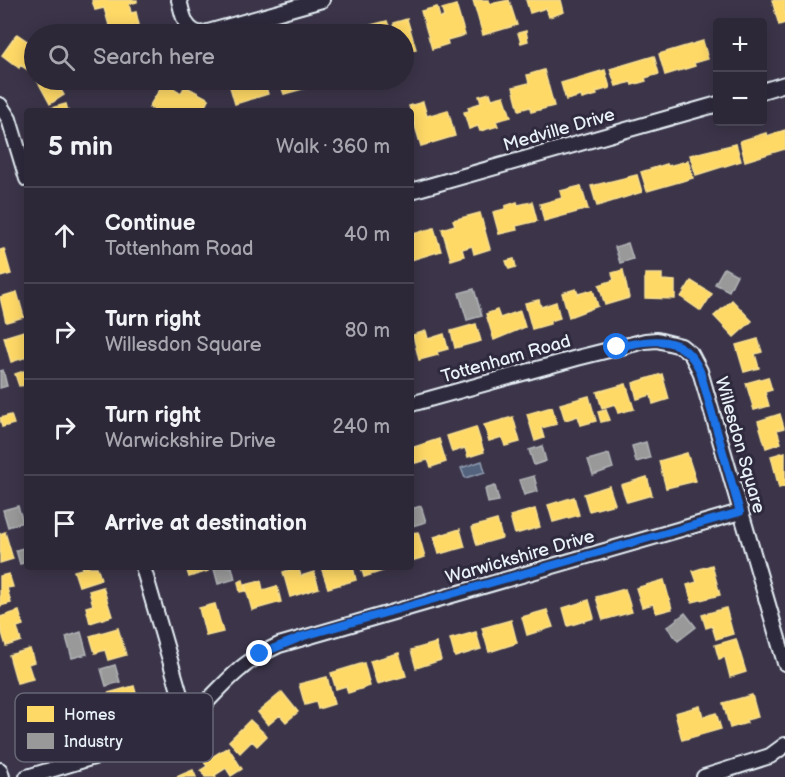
<!DOCTYPE html>
<meta charset="utf-8">
<style>
:root{--surface:#2d2838;--page:#393443;--text:#f1f3f6;--muted:#a7a6ae;--line:#484453}
body{margin:0;font-family:"Balsamiq Sans",sans-serif;background:var(--page);color:var(--text)}
.controls{position:absolute;right:18px;top:18px;display:grid;overflow:hidden;border-radius:6px;box-shadow:0 3px 15px #0003}
.controls button{width:54px;height:54px;display:grid;place-items:center;padding:0;border:0;border-bottom:2px solid var(--line);background:var(--surface);color:var(--text);font:30px sans-serif}
.stop{position:absolute;width:18px;height:18px;margin:-14px;border:4px solid #1a73e8;border-radius:50%;background:#fff}
.stop.end{background:#1a73e8;border-color:#fff;box-shadow:0 2px 6px #0008}
.list{margin:0;padding:0;list-style:none}
h2{display:flex;justify-content:space-between;align-items:center;height:78px;margin:0;padding:0 24px;font-size:26px}
h2 small{font-size:20px;font-weight:400;color:var(--muted)}
.list li{display:grid;grid-template-columns:39px 1fr auto;gap:18px;align-items:center;box-sizing:border-box;height:96px;padding:0 24px;border-top:2px solid var(--line)}
.list b{display:block;font-size:22px;white-space:nowrap}
.list p{margin:0;font-size:20px;white-space:nowrap;color:var(--muted)}
.list em{font-size:20px;font-style:normal;color:var(--muted)}
.icon{flex:none;width:33px;height:33px;fill:none;stroke:currentColor;stroke-width:2;stroke-linecap:round;stroke-linejoin:round}
.map{position:relative;flex:none;width:785px;height:777px;overflow:hidden}
.search{position:absolute;background:var(--surface);box-shadow:0 3px 15px #0003;left:24px;top:24px;width:390px;height:66px;display:flex;align-items:center;gap:15px;box-sizing:border-box;padding:0 21px;border-radius:33px;color:var(--muted);font-size:22px}
.panel{position:absolute;background:var(--surface);box-shadow:0 3px 15px #0003;left:24px;top:108px;width:390px;height:462px;border-radius:6px}
.map>svg:first-child{display:block}
</style>
<div class="map">
<svg width="785" height="777" viewBox="0 0 785 777">
<rect width="100%" height="100%" fill="#3c354a"/>
<filter id="ink" filterUnits="userSpaceOnUse"><feTurbulence type="fractalNoise" baseFrequency=".0167" numOctaves="2"/><feDisplacementMap in="SourceGraphic" scale="12" xChannelSelector="R" yChannelSelector="G"/><feConvolveMatrix kernelMatrix="1 2 1 2 8 2 1 2 1" color-interpolation-filters="sRGB"/></filter>
<g filter="url(#ink)">
<path fill="#53627d" stroke="#8f9bae" stroke-width="1.5" d="M482,461L485,472L465,478L461,468Z"/>
<path fill="#ffd966" stroke="#f8e092" stroke-width="1.5" d="M92,0H137V2L129,4L131,13L136,12L139,25L111,32L104,8L95,10Z
M473,0H489L490,4L509,0L517,25L483,35Z
M526,0H561L564,12L549,17L546,8L530,13Z
M772,0H785V23L779,25Z
M456,5L465,35L447,40L448,44L432,49L421,11L437,7L440,18L444,17L442,9Z
M407,19L416,49L404,52V34H374L371,25L387,21L391,32L395,30L393,23Z
M526,31L528,41L521,43L518,33Z
M17,34L30,43L25,49L34,56V61L28,70L20,65L19,68L2,55Z
M703,41L708,59L694,63L695,66L665,75L659,54Z
M654,56L659,74L645,78L646,81L632,85L631,82L616,86L610,69Z
M544,70L554,106L531,112L530,107L519,110L513,87L529,83L527,75Z
M605,70L610,88L596,92L597,95L582,99L581,96L566,100L561,83Z
M37,80H55L64,95L50,104Z
M125,80H151L128,87Z
M228,80H264L268,94L235,104Z
M279,80H315L317,85L284,94Z
M164,82L181,93L185,86L209,99L202,111L191,108L189,111H156L149,107Z
M490,93L492,99L504,96L511,117L496,121L498,126L480,131L478,126L469,129L464,112L469,111L468,107L481,103L479,96Z
M423,102L427,116L448,110L455,136L421,146L409,106Z
M66,104L68,111H52L51,108Z
M785,130V149L745,161L740,141L766,133L767,136Z
M736,144L741,161L696,175L690,155Z
M688,161L693,178L647,191L641,172L667,164L668,166Z
M637,175L642,192L597,206L591,186Z
M581,186L588,209L544,221L540,204L562,198L560,191Z
M517,202L518,205L532,202L537,221L516,226L517,230L499,234L493,212L505,209V206Z
M480,213L490,249L474,254L472,246L462,249L464,256L451,260L442,229L455,225L453,220Z
M434,228L441,251L411,260V239L414,238L413,234Z
M4,249L11,274L0,277V250Z
M514,259L516,267L509,269L506,261Z
M623,270L629,298L605,305L599,285L614,280L612,273Z
M645,274H662V280L675,281V299L645,298Z
M691,281L712,294L701,311L681,297Z
M576,289L578,294L593,290L598,306L569,317L562,293Z
M17,292L24,317L6,322L0,297Z
M539,300L541,307L556,302L560,318L550,321V324L532,329L525,303Z
M732,300L752,321L734,337L714,316Z
M497,310L500,318L520,311L525,327L494,340L486,314Z
M476,324L481,341L455,348L451,331Z
M27,330V357L11,362L4,337Z
M426,331L428,339L444,334L448,349L437,352L438,355L419,360L413,335Z
M758,339L762,352L755,354L759,368L744,372L736,345Z
M27,370V385L19,386L15,374Z
M662,374L669,399L653,404L651,395L637,399L633,383Z
M768,377L772,390L765,392L769,406L754,410L746,383Z
M626,384L634,409L618,413L615,404L602,408L597,392Z
M589,396L596,421L581,425L578,416L565,420L560,404Z
M552,407L557,424L541,428L544,438L535,441L527,414Z
M606,410L610,420L601,422L598,412Z
M780,414L784,428L777,430L781,443L766,448L758,421Z
M11,415L14,424L2,427L0,418Z
M513,417L520,442L505,446L502,437L489,441L484,425Z
M476,427L484,452L468,457L465,448L452,452L447,436Z
M439,439L446,462L431,467L428,460L415,463L411,448Z
M785,452V486L779,488L771,456Z
M687,453L696,481L666,488L659,461Z
M647,477L652,495L627,502L621,485Z
M609,486L615,504L589,511L584,494Z
M574,497L579,515L553,522L548,505Z
M535,509L540,527L515,534L510,516Z
M497,520L502,538L477,545L472,527Z
M460,529L465,547L439,554L434,537Z
M5,532L13,559L0,563V534Z
M418,532L425,557L411,561V533Z
M712,565L720,595L692,602L687,585L697,582L693,571Z
M82,567H97L101,579L79,586L74,571L82,569Z
M186,567H206L208,571L189,577Z
M298,567L301,576L314,572L319,588L290,597L283,572Z
M321,567H353L356,580L328,588Z
M361,567H389V569L364,577Z
M9,574L13,587L7,588L11,603L0,606V576Z
M243,580L246,591L240,592L238,582Z
M664,580L672,609L656,613L653,604L642,607L636,588Z
M261,581L263,590L277,586L281,602L252,610L245,585Z
M103,587L112,616L90,623L86,607L93,605L89,591Z
M625,589L632,612L603,620L596,597Z
M589,600L594,618L568,626L563,608Z
M215,604L223,632L206,636L199,608Z
M726,608L733,634L716,639L712,626L706,628L702,615Z
M547,610L553,627L527,635L522,617Z
M19,611L23,625L17,627L21,641L6,646L0,626V617Z
M511,620L517,643L489,652L482,628Z
M118,628L126,655L108,660L105,650L95,653L90,636Z
M476,632L481,649L455,657L450,639Z
M736,639L746,672L730,677L725,657L719,659L715,645Z
M436,643L441,660L416,668L411,650Z
M30,649L34,662L28,664L33,679L17,683L9,655Z
M399,653L406,676L377,684L370,661Z
M364,663L370,686L348,693L346,686L336,689L331,673Z
M327,677L334,704L318,709L316,702L305,705L299,684Z
M134,686L139,704L113,711L108,693Z
M282,692L298,712L286,722L280,715L268,725L258,712Z
M752,695L758,717L746,720L747,723L730,728L723,703Z
M700,706L703,717L716,713L721,729L682,740L675,713Z
M250,720L267,736L257,746L252,741L240,753L229,741Z
M228,747L242,769L231,776L226,768L215,775L216,777H205L201,770L207,766L204,762Z
M193,770L196,777H176Z"/>
<path fill="#999" stroke="#b1b3b6" stroke-width="1.5" d="M628,243L633,259L620,263L615,247Z
M724,268L737,275L729,291L715,284Z
M474,289L482,316L467,320L459,293Z
M3,370L7,386L0,388V371Z
M646,442L650,458L636,462L632,446Z
M542,446L546,461L534,465L529,450Z
M609,454L613,468L593,475L588,460Z
M534,476L538,491L524,495L519,480Z
M495,486L499,501L488,503L485,489Z
M18,506L23,522L8,527L3,510Z
M421,506L426,522L412,526L411,509Z
M27,547V562L20,564L16,550Z
M220,567H232L235,579L218,584L214,569Z
M685,613L696,627L678,641L667,627Z
M81,632L87,654L72,658L66,637Z
M115,665L120,682L106,686L101,669Z"/>
<g fill="none" stroke-linecap="round" stroke-linejoin="round">
<g stroke="#e8f1f8" stroke-width="18">
<path id="minor" d="M179,0C183,15 184,30 201,34L322,0
M762,91L785,84
M0,105L9,119L27,179
M411,191L718,104
M411,404L577,358L645,341L657,340L681,346L691,354L700,371L785,663
M143,567L179,691L183,703L193,717
M0,770L2,777
M27,777L164,736C195,720 213,692 239,670C251,659 264,652 279,645L740,512
M704,777L770,756L785,745"/>
</g>
<use href="#minor" stroke="#2f2a3d" stroke-width="14"/>
</g>
</g>
<g fill="none" stroke-linecap="round" stroke-linejoin="round" filter="url(#ink)">
<path stroke="#1a73e8" stroke-width="8" d="M260,654L304,636L740,512L700,371C683,332 651,340 617,347"/>
</g>
<g text-anchor="middle" dominant-baseline="central" stroke-width="6" stroke-linejoin="round" paint-order="stroke">
<g font-size="18" fill="#e8f1f8" stroke="#2f2a3d">
<text transform="translate(559 130) rotate(-16)">Medville Drive</text>
<text transform="translate(506 359) rotate(-16)">Tottenham Road</text>
<text transform="translate(740 445) rotate(74)">Willesdon Square</text>
<text transform="translate(520 557) rotate(-16)">Warwickshire Drive</text>
</g>
</g>
<rect x="15" y="693" width="198" height="69" rx="9" fill="#2f2a3d" stroke="#666675" stroke-width="1.5"/>
<rect x="27" y="706" width="27" height="16" fill="#ffd966"/>
<rect x="27" y="733" width="27" height="16" fill="#999"/>
<g font-size="16" fill="#e8f1f8">
<text x="64" y="720">Homes</text>
<text x="64" y="747">Industry</text>
</g>
</svg>
<div class="controls">
<button>+</button>
<button>−</button>
</div>
<div class="stop" style="left:617px;top:347px"></div>
<div class="stop end" style="left:260px;top:654px"></div>
<div class="search"><svg class="icon" aria-label="search" viewBox="0 0 24 24"><circle cx="10" cy="10" r="6"/><path d="M15 15l6 6"/></svg>Search here</div>
<section class="panel">
<h2>5 min<small>Walk · 360 m</small></h2>
<ul class="list">
<li><svg class="icon" aria-label="ahead" viewBox="0 0 24 24"><path d="M12 20V5M6 11l6-6 6 6"/></svg><div><b>Continue</b><p>Tottenham Road</p></div><em>40 m</em></li>
<li><svg class="icon" aria-label="right" viewBox="0 0 24 24"><path d="M7 20v-9h11M14 6l5 5-5 5"/></svg><div><b>Turn right</b><p>Willesdon Square</p></div><em>80 m</em></li>
<li><svg class="icon" aria-label="right" viewBox="0 0 24 24"><path d="M7 20v-9h11M14 6l5 5-5 5"/></svg><div><b>Turn right</b><p>Warwickshire Drive</p></div><em>240 m</em></li>
<li><svg class="icon" aria-label="arrive" viewBox="0 0 24 24"><path d="M6 21V4h12l-3 4 3 4H6"/></svg><div><b>Arrive at destination</b></div></li>
</ul>
</section>
</div>
